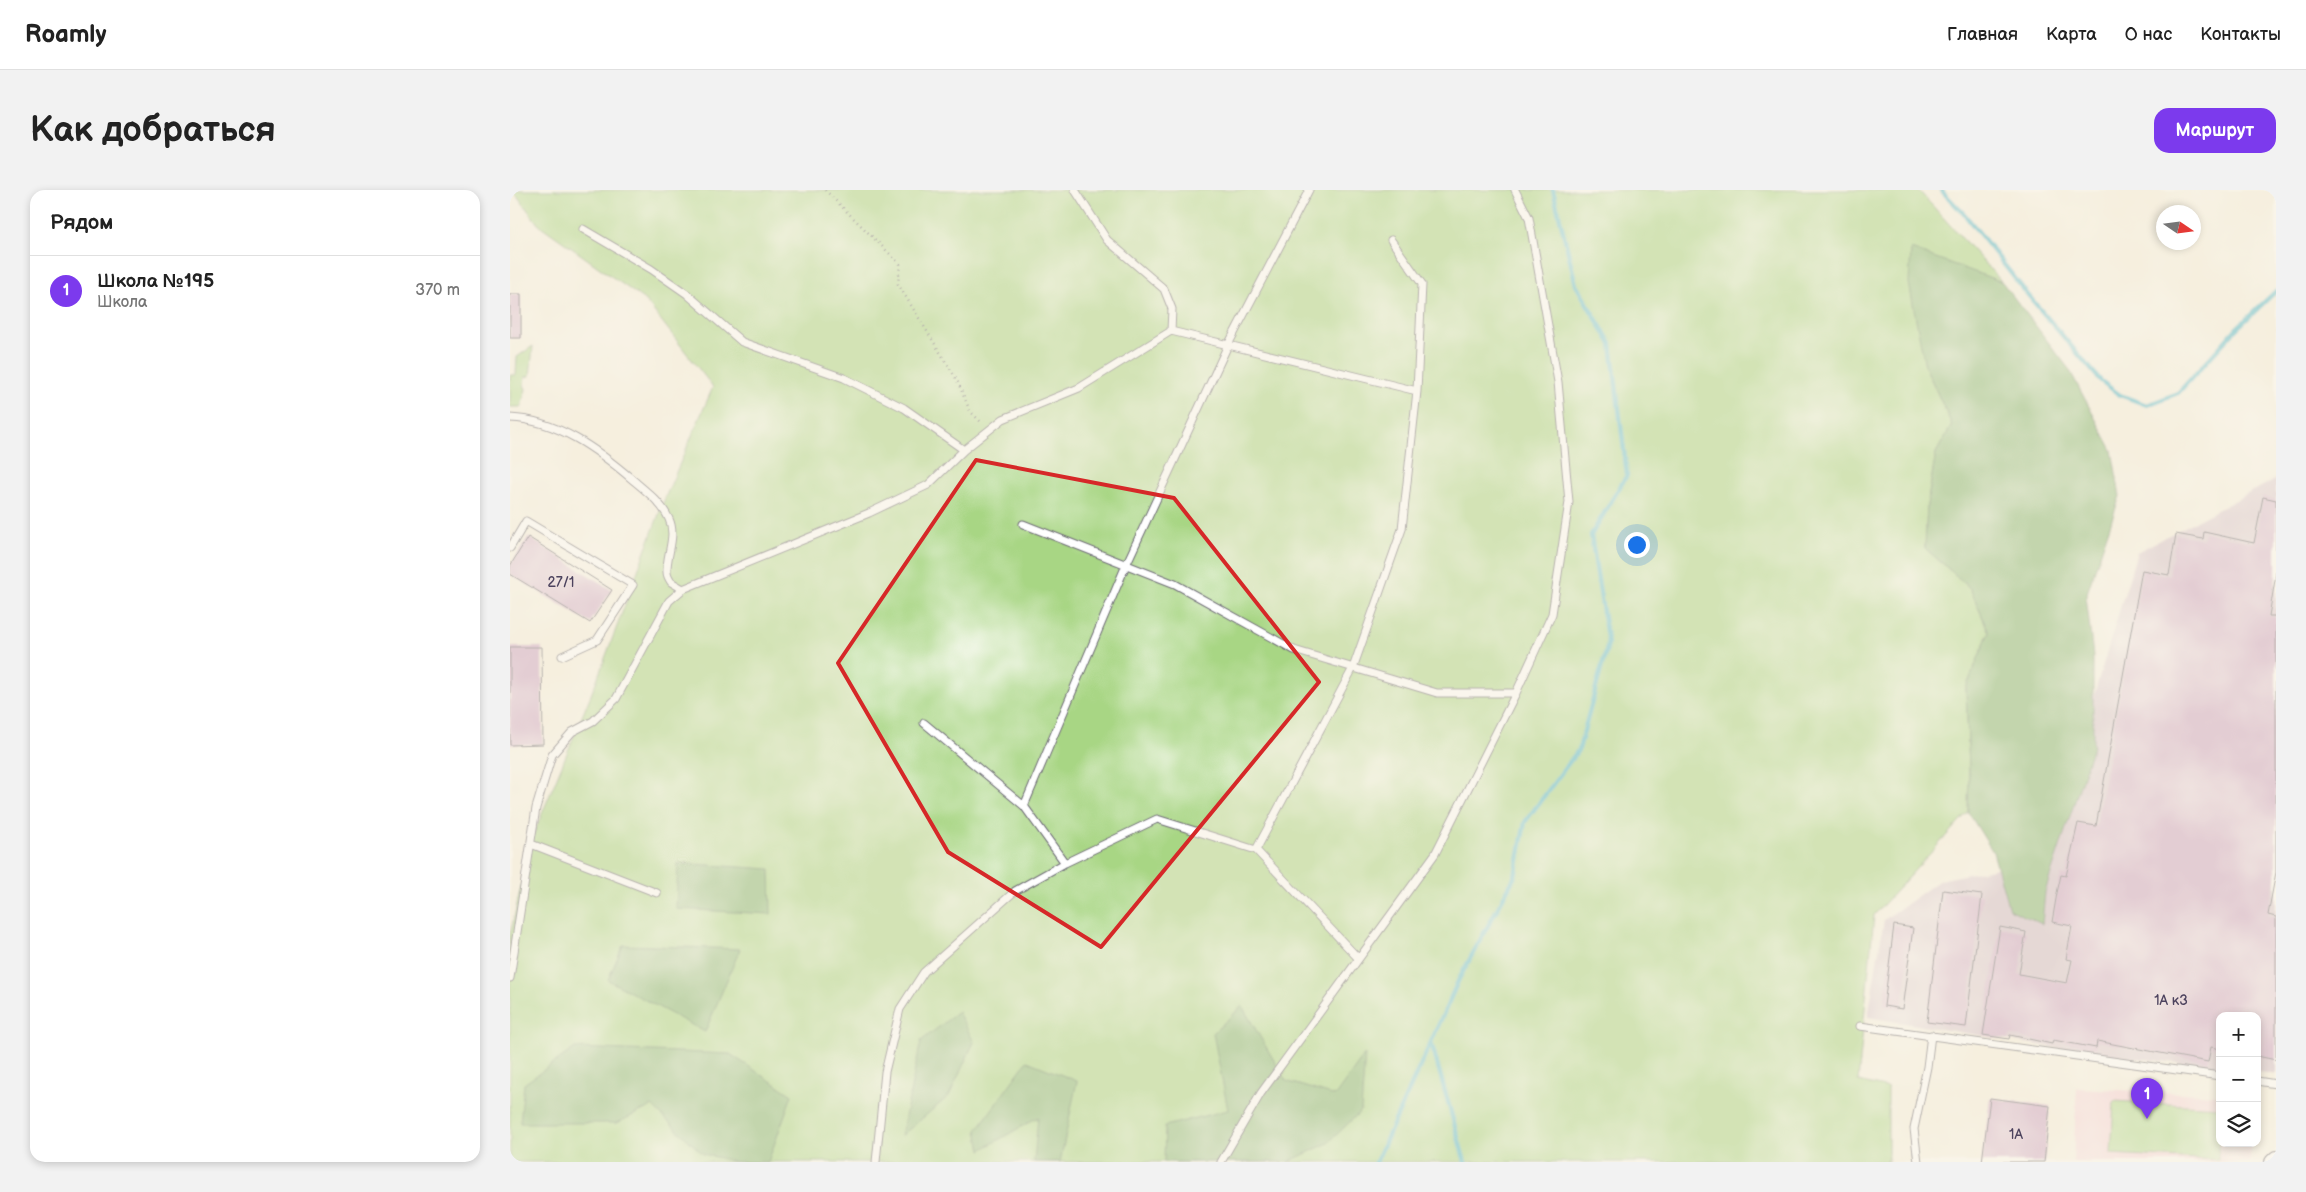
<!DOCTYPE html>
<html lang="ru">
<meta charset="utf-8">
<style>
:root{--surface:#fff;--page:#f2f2f2;--text:#222;--muted:#767676;--line:#e0e0e0;--accent:#7c3aed}
body{margin:0;font-family:"Balsamiq Sans",sans-serif;background:var(--page);color:var(--text)}
.controls{position:absolute;right:15px;bottom:15px;display:grid;overflow:hidden;border-radius:10px;box-shadow:0 2px 8px #0003}
.controls button{width:45px;height:45px;display:grid;place-items:center;padding:0;border:0;border-bottom:1px solid var(--line);background:var(--surface);color:var(--text);font:25px sans-serif}
.compass{position:absolute;left:1646px;top:15px;width:45px;height:45px;border-radius:50%;background:var(--surface);box-shadow:0 2px 8px #0003;rotate:103deg}
.you{position:absolute;left:1126px;top:354px;width:18px;height:18px;margin:-12px;border:4px solid #fff;border-radius:50%;background:#1a73e8;box-shadow:0 0 0 8px #1a73e833}
.badge{display:grid;place-items:center;width:32px;height:32px;border-radius:50%;background:var(--accent);color:#fff;font-size:16px;font-weight:700}
.pin{position:absolute;translate:-50% -41px;filter:drop-shadow(0 1px 2px #0008)}
.pin::after{content:'';position:absolute;top:26px;width:18px;height:15px;background:inherit;clip-path:polygon(0 0,100% 0,50% 100%)}
.list{margin:0;padding:0;list-style:none}
h2{display:flex;justify-content:space-between;align-items:center;height:65px;margin:0;padding:0 20px;font-size:21px}
h2 small{font-size:16px;font-weight:400;color:var(--muted)}
.list li{display:grid;grid-template-columns:32px 1fr auto;gap:15px;align-items:center;box-sizing:border-box;height:70px;padding:0 20px;border-top:1px solid var(--line)}
.list b{display:block;font-size:19px;white-space:nowrap}
.list p{margin:0;font-size:16px;white-space:nowrap;color:var(--muted)}
.list em{font-size:16px;font-style:normal;color:var(--muted)}
.icon{flex:none;width:28px;height:28px;fill:none;stroke:currentColor;stroke-width:2;stroke-linecap:round;stroke-linejoin:round}
.map{position:relative;flex:none;width:1766px;height:972px;overflow:hidden;border-radius:15px}
header{display:flex;align-items:center;gap:30px;box-sizing:border-box;height:70px;padding:0 25px;background:var(--surface);border-bottom:1px solid var(--line)}
header strong{font-size:24px}
nav{display:flex;gap:28px;margin-inline-start:auto;font-size:18px}
.intro{display:flex;align-items:center;justify-content:space-between;box-sizing:border-box;height:120px;padding:0 30px}
h1{margin:0;font-size:35px}
.button{padding:12px 22px;border-radius:15px;background:var(--accent);color:#fff;font-size:18px;font-weight:700}
main{display:flex;gap:30px;padding:0 30px}
aside{flex:1;background:var(--surface);border-radius:15px;box-shadow:0 2px 8px #0003}
.map>svg:first-child{display:block}
</style>
<header>
<strong>Roamly</strong>
<nav><a>Главная</a><a>Карта</a><a>О нас</a><a>Контакты</a></nav>
</header>
<div class="intro"><h1>Как добраться</h1><a class="button">Маршрут</a></div>
<main>
<aside>
<h2>Рядом<small></small></h2>
<ul class="list">
<li><span class="badge">1</span><div><b>Школа №195</b><p>Школа</p></div><em>370 m</em></li>
</ul>
</aside>
<div class="map">
<svg width="1766" height="972" viewBox="0 0 1766 972">
<rect width="100%" height="100%" fill="#fdfcf7"/>
<filter id="ink" filterUnits="userSpaceOnUse"><feTurbulence type="fractalNoise" baseFrequency=".02" numOctaves="2"/><feDisplacementMap in="SourceGraphic" scale="10" xChannelSelector="R" yChannelSelector="G"/><feConvolveMatrix kernelMatrix="1 2 1 2 8 2 1 2 1" color-interpolation-filters="sRGB"/></filter>
<filter id="wash" filterUnits="userSpaceOnUse"><feTurbulence type="fractalNoise" baseFrequency=".0096" numOctaves="4" result="noise"/><feDisplacementMap in="SourceGraphic" scale="20" xChannelSelector="R" yChannelSelector="G"/><feGaussianBlur stdDeviation="1.12" result="paint"/><feColorMatrix in="noise" values="0 0 0 0 0 0 0 0 0 0 0 0 0 0 0 0 0 1.4 0 .05"/><feComposite in="paint" operator="in"/></filter>
<g filter="url(#wash)">
<rect width="100%" height="100%" fill="#f5efde"/>
<path fill="#f6cfd8" d="M1567,898L1710,905V953H1741L1740,972H1563Z"/>
<path fill="#d1bdca" d="M1766,289V884L1747,882V826H1710V878L1558,860L1358,827L1374,730L1430,690L1535,668L1627,362Z"/>
<path fill="#a8d684" stroke="#657c60" d="M3,0H1408L1492,92L1401,60L1415,176L1442,235L1426,263L1417,315L1415,358L1460,398L1479,442L1456,498L1459,579L1458,622L1364,725L1348,891L1378,898V972H0V745L22,648L85,495L155,308L203,197L136,111L28,34Z
M23,156L20,186L15,187L14,195L16,199L11,217H0V185H6L7,167Z
M1604,911L1710,917L1708,970L1601,964Z"/>
<path fill="#86b772" stroke="#546c56" d="M1401,59L1492,92L1559,179L1602,260L1610,306L1576,406L1583,466V556L1535,702L1532,734L1499,719L1483,662L1458,622L1459,579L1456,498L1479,442L1460,398L1415,358L1417,315L1426,263L1442,235L1415,176L1399,93Z
M168,673L260,679L261,724L166,719Z
M113,755L230,759L195,842L98,790Z
M732,816L776,891L825,906L855,864L851,921L818,953L778,972H654L655,936L718,920L703,843Z
M448,822L464,852L439,906L391,946L411,851Z
M65,858L220,864L282,905L258,972H227L193,964L142,916L107,933H10L14,894Z
M517,871L567,891L550,972H524L528,927L471,960L467,940Z"/>
<g fill="none" stroke-linecap="round" stroke-linejoin="round">
<path stroke="#4db7cb" stroke-width="4.5" d="M1431,0L1455,25L1518,105L1591,191L1610,205L1637,215L1668,203L1726,139L1766,101
M866,972L921,852
M955,972L921,852L949,789L1005,686L1015,632L1069,559L1098,454L1081,345L1117,285L1101,154L1066,95L1043,0"/>
</g>
<g id="blocks">
<path fill="#cda5c6" d="M0,104H11V148H0Z
M1753,307L1766,310V384L1759,426H1766V682L1758,725L1766,727V870L1747,866V826H1710V859L1701,857L1698,872L1587,851L1586,858L1543,850L1542,854L1500,845L1499,849L1473,845L1490,737L1516,742L1509,784L1557,793L1562,770L1556,769L1562,736L1542,732L1547,703L1551,685L1556,686L1568,633L1586,636L1632,380L1659,385L1666,344L1693,349L1694,342L1744,353Z
M18,347L102,400L80,433L0,384V376Z
M0,457H32L33,554L0,555Z
M1433,700L1472,705L1456,837L1417,832Z
M1384,735L1403,738L1392,819L1374,816Z
M1480,908L1540,916L1534,972H1472Z"/>
</g>
</g>
<g filter="url(#ink)">
<use href="#blocks" fill-opacity="0" stroke="#6c6a74" stroke-width="1"/>
<g fill="none" stroke-linecap="round" stroke-linejoin="round">
<g stroke="#6c6a74" stroke-width="9">
<path id="service" d="M565,0L597,50L654,99L662,119L661,141
M73,39L141,79L177,104L232,152L334,188L394,218L454,260
M0,228C48,230 88,260 123,290C136,301 152,313 159,329C167,346 156,365 157,382C157,385 159,389 161,392L173,399
M513,334L665,394L784,460L927,503H1006
M0,358L16,331L123,395L87,450L52,466
M414,533L514,616L555,673
M514,616L616,375L718,155L799,0
M21,654L147,703
M746,660L843,478L892,339L907,201L912,94L881,50
M0,788L26,618L42,565L62,542L83,531L106,509L159,411L173,399L359,323L418,295L454,260L493,229L569,198L661,141L907,201
M1350,836L1710,886
M1747,891L1766,894
M366,972L375,882L390,819L414,782L505,701L555,673L647,629L746,660L848,768
M711,972L751,903L925,664L1006,503L1042,424L1059,312L1048,192L1019,28L1005,0
M1408,972L1404,939L1417,877L1421,845"/>
</g>
<g stroke="#6c6a74" stroke-width="16">
<path id="minor" d="M1762,972L1766,968"/>
</g>
<path stroke="#6c6a74" stroke-width="2.5" stroke-dasharray="1 4" stroke-linecap="butt" d="M315,0L390,74L388,94L447,190L460,221L472,233"/>
<use href="#service" stroke="#fff" stroke-width="7"/>
<use href="#minor" stroke="#fff" stroke-width="14"/>
</g>
</g>
<path d="M0 0H1766V972H0ZM466,270L664,308L809,492L591,757L438,662L328,473Z" fill="#f5efde" fill-opacity=".55" fill-rule="evenodd"/>
<path fill="none" stroke="#d62828" stroke-width="4" stroke-linejoin="round" d="M466,270L664,308L809,492L591,757L438,662L328,473Z"/>
<g text-anchor="middle" dominant-baseline="central" stroke-width="5" stroke-linejoin="round" paint-order="stroke">
<g font-size="14" fill="#4d435e">
<text x="51" y="392">27/1</text>
<text x="1661" y="810">1А к3</text>
<text x="1506" y="944">1А</text>
</g>
</g>
</svg>
<div class="controls">
<button>+</button>
<button>−</button>
<button><svg class="icon" aria-label="layers" viewBox="0 0 24 24"><path d="M12 4l9 5-9 5-9-5zM3 14l9 5 9-5"/></svg></button>
</div>
<svg class="compass" viewBox="-18 -18 36 36"><path d="M0-13l5 13h-10z" fill="#e53935"/><path d="M0 13l5-13h-10z" fill="#767676"/></svg>
<div class="you"></div>
<div class="pin badge" style="left:1637px;top:929px">1</div>
</div>
</main>
